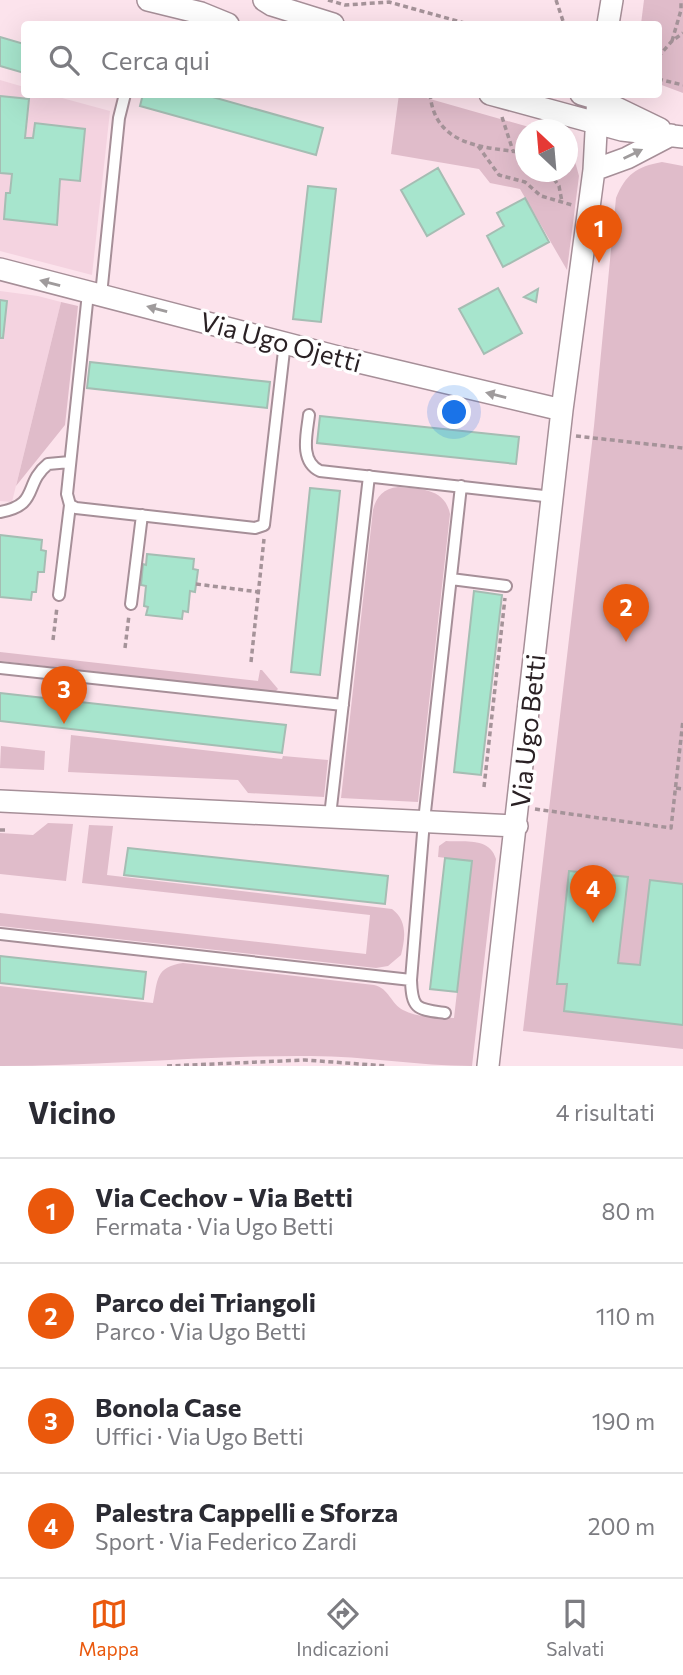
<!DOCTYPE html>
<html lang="it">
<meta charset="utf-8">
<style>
:root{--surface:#fff;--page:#f7f7f7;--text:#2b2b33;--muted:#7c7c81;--line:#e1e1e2;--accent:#ea580c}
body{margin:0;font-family:Commissioner,sans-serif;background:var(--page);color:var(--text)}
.compass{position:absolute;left:515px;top:119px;width:63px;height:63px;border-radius:50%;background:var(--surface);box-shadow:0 7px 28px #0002;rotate:334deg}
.you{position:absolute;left:455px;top:413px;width:24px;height:24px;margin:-18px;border:5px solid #fff;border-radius:50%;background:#1a73e8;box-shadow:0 0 0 10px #1a73e833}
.badge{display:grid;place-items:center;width:46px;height:46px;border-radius:50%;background:var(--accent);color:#fff;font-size:23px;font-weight:700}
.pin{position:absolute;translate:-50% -58px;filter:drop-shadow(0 2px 4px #0008)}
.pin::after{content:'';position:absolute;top:37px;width:24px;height:21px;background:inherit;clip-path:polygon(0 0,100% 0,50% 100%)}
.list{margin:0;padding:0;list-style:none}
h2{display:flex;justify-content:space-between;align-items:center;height:91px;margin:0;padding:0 28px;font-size:30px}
h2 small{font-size:23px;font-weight:400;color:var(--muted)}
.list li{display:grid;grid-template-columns:46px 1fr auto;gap:21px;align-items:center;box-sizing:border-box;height:105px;padding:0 28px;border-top:2px solid var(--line)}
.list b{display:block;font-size:26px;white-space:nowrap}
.list p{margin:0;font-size:23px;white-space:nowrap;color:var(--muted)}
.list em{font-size:23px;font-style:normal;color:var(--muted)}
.icon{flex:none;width:38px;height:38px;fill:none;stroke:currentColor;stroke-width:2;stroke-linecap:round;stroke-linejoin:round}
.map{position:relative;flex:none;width:683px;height:1066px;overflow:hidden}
.search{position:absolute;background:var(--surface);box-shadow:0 7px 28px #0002;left:21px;right:21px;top:21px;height:77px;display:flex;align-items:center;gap:18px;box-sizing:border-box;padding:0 24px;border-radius:7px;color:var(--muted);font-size:26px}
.sheet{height:511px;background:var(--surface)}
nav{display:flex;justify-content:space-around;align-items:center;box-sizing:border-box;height:98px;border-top:2px solid var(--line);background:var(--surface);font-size:19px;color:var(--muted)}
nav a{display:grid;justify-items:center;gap:4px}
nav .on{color:var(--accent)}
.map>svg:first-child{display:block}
</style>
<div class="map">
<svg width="683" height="1066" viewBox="0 0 683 1066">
<rect width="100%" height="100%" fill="#fce3ec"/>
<path fill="#f4d3e0" d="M0,80L24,87V94L51,95L110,111L92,275L0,251Z
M0,291L38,296L61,302L12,502L0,501Z"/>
<path fill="#e0bcca" d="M644,0H683V93L659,84L658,24H641Z
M399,94L416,95L536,129L526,130V172H568V148L576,165L579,176L567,270L520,189L490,183L479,169L391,154Z
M662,162L683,166V1049L523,1031L594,426L616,198C626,174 636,167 662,162Z
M61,302L78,306L65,425L16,486Z
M398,487C420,489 445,488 450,514L418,802L341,798L373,510C376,497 384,488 398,487Z
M0,652L258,681L260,670H262L278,689L275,692L0,661Z
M71,735L282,759L283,756L328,760L324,797L248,793L238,780L68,772Z
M1,746L45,751L44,770L0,768Z
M48,823L73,824L66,881L0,874V833L33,835Z
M89,825L113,826L107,875L392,909C408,921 405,939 401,955L388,966L376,968L0,926V913L366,954L370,915L82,883Z
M446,841C464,842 490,837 496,859L472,1066C418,1066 365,1056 311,1056C207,1055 104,1066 0,1066V986L153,1003C158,980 155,967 183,963L374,985C389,988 391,1004 403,1010C417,1018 438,1017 454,1018L472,861L438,857L439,846Z"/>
<path fill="#a7e5cd" stroke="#a5bdb3" stroke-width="2" d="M0,37L24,44V73L0,66Z
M143,94H202L323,128L316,155L140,106Z
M0,96L29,99L25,138H33L35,123L85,129L80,181L60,179L57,225L4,219L6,193H10L12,174L0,173Z
M438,168L464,214L427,236L401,190Z
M308,186L336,189L321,322L293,319Z
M525,198L549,242L503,267L487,236L504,226L497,213Z
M498,288L522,333L484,354L459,309Z
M538,289L536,302L524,297Z
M0,300L7,301L3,338H0Z
M90,362L270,382L267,408L87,388Z
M320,416L519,437L516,464L317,443Z
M310,488L340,491L320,675L291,672Z
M0,535L42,540L41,550L46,551L44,572H38L36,592H32L31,600L0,597Z
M147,554L194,559L193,569L198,570L195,592L190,591L188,612L183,611L182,619L146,615L148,607L144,606L146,586L141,585L143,564L146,565Z
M474,591L502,595L481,775L454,772Z
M0,693L286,725L282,753L0,721Z
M128,848L388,876L385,904L124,875Z
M445,858L472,861L457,992L430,989Z
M569,871L628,877L618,963L640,965L650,880L683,884V1025L564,1011L567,984H557Z
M0,956L146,972L143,999L0,983Z"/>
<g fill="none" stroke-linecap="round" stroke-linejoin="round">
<g stroke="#a68f98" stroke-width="14">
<path id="service" d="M88,293L67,494L70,505L76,508L255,528L264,525L285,342
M101,295L119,118L125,94
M309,415C307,433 299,461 320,471L553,497
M0,512C40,505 23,484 48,464L70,462
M451,579L506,586
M59,595L70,505
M131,604L142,515
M0,668L343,705
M330,816L369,476
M0,934L411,980
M445,1013C417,1009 412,1010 411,980L424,821L461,486"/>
</g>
<g stroke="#a68f98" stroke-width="24">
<path id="minor" d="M148,0L201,13L228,24
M264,0L272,5L333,24
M608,24L612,0
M490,94L622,130L683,137
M581,94L598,99L660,129
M594,170L627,158L671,135
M0,269L342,358L562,410
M0,801L517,826
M488,1066L562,410L594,170L598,94"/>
</g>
<path stroke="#a59399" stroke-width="3.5" stroke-dasharray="5 3.5" stroke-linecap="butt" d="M328,0L345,5L389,2L468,24
M556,0L564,24
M672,41L681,10V0
M658,57L672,41L683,33
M658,79L683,85
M430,94C435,147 484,147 526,153
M502,117L513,151
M478,146L499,175L525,182L541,196L572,205
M549,172L559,186L562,202
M576,436L683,448
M196,584L259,592
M53,640L57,607
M125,648L129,615
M251,662L264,539
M484,787L505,598
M676,788L683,789
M535,809L671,828L683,720
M0,830H7
M167,1066L305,1060L386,1066"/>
<use href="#service" stroke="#fff" stroke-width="10"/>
<use href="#minor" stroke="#fff" stroke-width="21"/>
</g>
<defs><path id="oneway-solid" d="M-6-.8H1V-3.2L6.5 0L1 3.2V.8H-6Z" transform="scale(1.75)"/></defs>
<g fill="#9f9b9c">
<use href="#oneway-solid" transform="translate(633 154) rotate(-26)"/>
<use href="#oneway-solid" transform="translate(50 283) rotate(-165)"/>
<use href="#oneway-solid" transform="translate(157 309) rotate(-165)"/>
<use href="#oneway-solid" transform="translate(496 395) rotate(-166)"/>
</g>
<g text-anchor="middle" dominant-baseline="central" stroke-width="7" stroke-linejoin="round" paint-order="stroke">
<g font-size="26" fill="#2a2124" stroke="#fff">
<text transform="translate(281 341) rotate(15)">Via Ugo Ojetti</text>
<text transform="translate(527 731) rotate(-84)">Via Ugo Betti</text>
</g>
</g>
</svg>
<svg class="compass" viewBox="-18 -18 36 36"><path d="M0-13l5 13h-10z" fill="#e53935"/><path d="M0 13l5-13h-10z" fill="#7c7c81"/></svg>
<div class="you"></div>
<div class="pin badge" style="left:599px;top:263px">1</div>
<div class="pin badge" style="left:626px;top:642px">2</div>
<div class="pin badge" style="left:64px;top:724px">3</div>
<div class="pin badge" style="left:593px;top:923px">4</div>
<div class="search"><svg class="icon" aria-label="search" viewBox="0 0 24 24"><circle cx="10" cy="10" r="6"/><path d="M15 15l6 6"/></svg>Cerca qui</div>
</div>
<section class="sheet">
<h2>Vicino<small>4 risultati</small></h2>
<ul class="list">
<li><span class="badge">1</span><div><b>Via Cechov - Via Betti</b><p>Fermata · Via Ugo Betti</p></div><em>80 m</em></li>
<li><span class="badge">2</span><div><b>Parco dei Triangoli</b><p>Parco · Via Ugo Betti</p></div><em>110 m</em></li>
<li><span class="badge">3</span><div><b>Bonola Case</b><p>Uffici · Via Ugo Betti</p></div><em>190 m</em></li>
<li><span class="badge">4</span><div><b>Palestra Cappelli e Sforza</b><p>Sport · Via Federico Zardi</p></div><em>200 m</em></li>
</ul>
</section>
<nav>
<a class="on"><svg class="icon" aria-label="map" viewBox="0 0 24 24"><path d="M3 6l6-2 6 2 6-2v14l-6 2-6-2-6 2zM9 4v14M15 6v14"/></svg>Mappa</a>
<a><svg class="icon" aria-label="directions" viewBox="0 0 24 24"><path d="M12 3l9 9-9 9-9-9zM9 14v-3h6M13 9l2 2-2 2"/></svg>Indicazioni</a>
<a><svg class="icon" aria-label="saved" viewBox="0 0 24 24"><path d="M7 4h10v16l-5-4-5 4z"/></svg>Salvati</a>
</nav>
